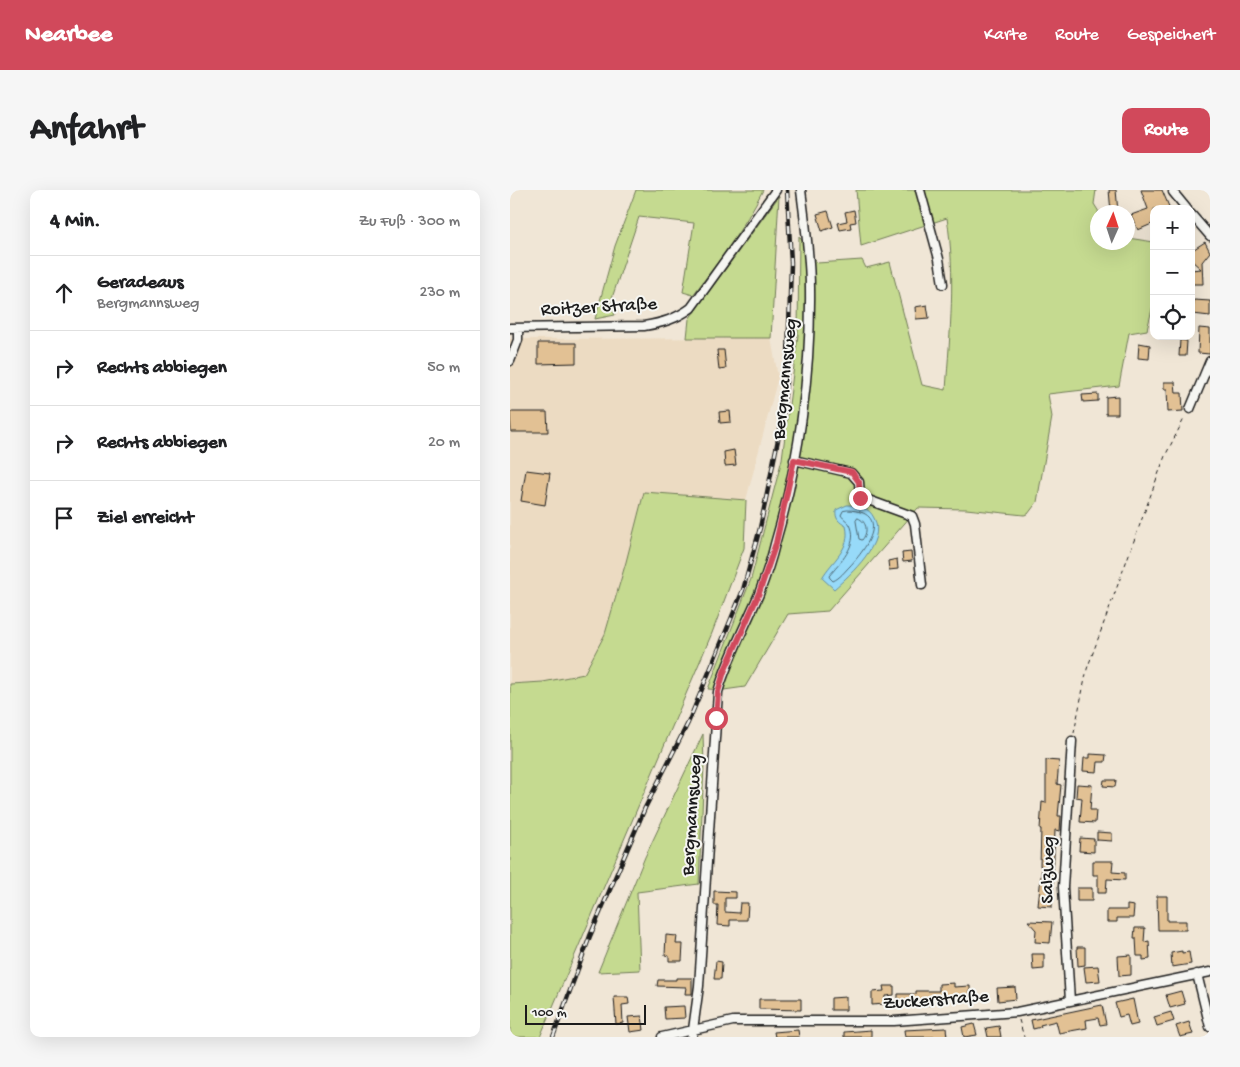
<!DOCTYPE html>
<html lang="de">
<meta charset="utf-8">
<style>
:root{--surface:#fff;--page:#f6f6f6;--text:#202124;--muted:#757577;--line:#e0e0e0;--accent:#d1495b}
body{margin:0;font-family:"Gochi Hand",sans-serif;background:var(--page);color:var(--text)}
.controls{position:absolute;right:15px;top:15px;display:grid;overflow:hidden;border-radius:10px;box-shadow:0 5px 20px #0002}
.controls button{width:45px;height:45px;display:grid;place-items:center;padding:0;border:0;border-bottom:1px solid var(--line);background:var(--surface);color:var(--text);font:25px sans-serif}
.compass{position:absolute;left:580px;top:15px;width:45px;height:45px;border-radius:50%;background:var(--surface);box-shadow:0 5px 20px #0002;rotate:3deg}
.scale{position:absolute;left:15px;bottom:12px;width:121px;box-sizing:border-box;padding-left:5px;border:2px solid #1c1c1c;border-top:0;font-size:14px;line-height:18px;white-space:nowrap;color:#1c1c1c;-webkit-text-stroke:4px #f6f6f2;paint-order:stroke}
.stop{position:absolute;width:15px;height:15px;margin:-11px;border:4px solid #d1495b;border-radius:50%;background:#fff}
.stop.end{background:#d1495b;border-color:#fff;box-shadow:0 1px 5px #0008}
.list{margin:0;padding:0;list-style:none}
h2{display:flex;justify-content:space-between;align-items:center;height:65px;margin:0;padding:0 20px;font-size:21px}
h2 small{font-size:16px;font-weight:400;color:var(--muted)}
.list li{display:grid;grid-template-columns:32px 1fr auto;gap:15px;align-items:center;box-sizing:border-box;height:75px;padding:0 20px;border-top:1px solid var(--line)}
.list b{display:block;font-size:19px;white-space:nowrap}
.list p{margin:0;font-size:16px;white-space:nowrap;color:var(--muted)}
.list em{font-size:16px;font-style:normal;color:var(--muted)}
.icon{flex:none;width:28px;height:28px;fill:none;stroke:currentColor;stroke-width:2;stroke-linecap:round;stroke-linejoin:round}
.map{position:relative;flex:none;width:700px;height:847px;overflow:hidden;border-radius:10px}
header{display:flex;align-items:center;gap:30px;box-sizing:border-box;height:70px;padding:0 25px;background:var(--accent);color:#fff}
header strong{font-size:24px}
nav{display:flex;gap:28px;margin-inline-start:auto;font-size:18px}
.intro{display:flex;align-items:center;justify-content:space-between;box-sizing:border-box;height:120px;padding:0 30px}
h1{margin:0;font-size:35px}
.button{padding:12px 22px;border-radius:10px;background:var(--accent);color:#fff;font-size:18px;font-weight:700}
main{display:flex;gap:30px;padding:0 30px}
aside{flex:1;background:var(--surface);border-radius:10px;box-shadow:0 5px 20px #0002}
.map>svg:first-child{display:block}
</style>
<header>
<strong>Nearbee</strong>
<nav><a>Karte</a><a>Route</a><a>Gespeichert</a></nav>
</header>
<div class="intro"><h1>Anfahrt</h1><a class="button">Route</a></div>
<main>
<aside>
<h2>4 Min.<small>Zu Fuß · 300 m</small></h2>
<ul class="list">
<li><svg class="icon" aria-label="ahead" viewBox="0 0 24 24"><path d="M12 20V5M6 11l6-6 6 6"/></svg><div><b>Geradeaus</b><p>Bergmannsweg</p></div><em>230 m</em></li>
<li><svg class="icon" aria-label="right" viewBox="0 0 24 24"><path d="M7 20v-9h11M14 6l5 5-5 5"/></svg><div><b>Rechts abbiegen</b></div><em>50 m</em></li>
<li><svg class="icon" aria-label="right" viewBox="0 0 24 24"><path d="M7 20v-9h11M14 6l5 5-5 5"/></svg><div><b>Rechts abbiegen</b></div><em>20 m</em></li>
<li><svg class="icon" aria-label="arrive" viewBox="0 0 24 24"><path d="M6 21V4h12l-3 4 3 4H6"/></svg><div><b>Ziel erreicht</b></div></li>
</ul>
</aside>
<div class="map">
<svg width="700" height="847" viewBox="0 0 700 847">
<rect width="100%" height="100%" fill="#f0e6d6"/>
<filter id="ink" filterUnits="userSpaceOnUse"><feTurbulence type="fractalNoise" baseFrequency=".02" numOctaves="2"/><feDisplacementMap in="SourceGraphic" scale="10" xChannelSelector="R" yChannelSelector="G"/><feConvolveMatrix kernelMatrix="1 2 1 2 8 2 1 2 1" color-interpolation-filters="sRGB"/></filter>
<g filter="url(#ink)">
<path fill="#ecdbc2" d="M261,148L268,187L236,310L134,302L116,372L95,444L74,484L33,492L0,494V149Z"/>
<path fill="#c5da90" stroke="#707b56" d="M126,0H253C234,38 209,71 183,105L173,102L184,33L129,27L100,114L105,125L85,129L105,56Z
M346,0H586L584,14L589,22H588V52H618V48L644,52V111L637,140L619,143L609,196L538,204L542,227L527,312L518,324L514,325L456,319L408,318L318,421L278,424L235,497L214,500L198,499L241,389L272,269L288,145L289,46L307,73L352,70L356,78L380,72L412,195L436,200C440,142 446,85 437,28L351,56Z
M269,6L261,148H177L179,129Z
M134,302L236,310L234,358L202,443L30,847H0V494L33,492L74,484L95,444L116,372Z
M193,544L194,575L189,694L127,702L130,780L88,782L135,667Z"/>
<path fill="#97daf9" stroke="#668ea1" d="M337,315C348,315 359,317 364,328C377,352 341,384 324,399L312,388C321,371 342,359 336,336C329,332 325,329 326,320Z"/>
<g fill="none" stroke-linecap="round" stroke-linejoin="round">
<path stroke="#4d6874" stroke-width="1" d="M338,320C382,322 357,358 340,376C335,381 330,388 323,391L320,388L319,386C330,373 348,355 341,337C339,331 334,330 331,325L333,321Z
M348,328C358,332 358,343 352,350L349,349L346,331Z"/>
</g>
<path fill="#e2c194" stroke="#1c1c1c" d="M599,0H606L608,22H601Z
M631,0H652L660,19H644V33L628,40L621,25L638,19Z
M344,20L346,32L340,33L341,38L330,40L328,33L337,31L335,22Z
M318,21L323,37L312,41L307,24Z
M695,52L700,62L692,72L693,94H681V80L691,79L681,70V61Z
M684,110L700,111V126L683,124Z
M417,115L419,128L406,129L405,117Z
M689,138L700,139V164L688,163Z
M670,150L677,151L676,166H669Z
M28,153H66V173L28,174Z
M629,153L640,155L639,169L628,168Z
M207,160H214L216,179L209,180Z
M654,192H665L666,203H672L673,221L658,222L657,199H654Z
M588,204V211L573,212L572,205Z
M608,206V224H596V207Z
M220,221L221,232L210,233L209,222Z
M0,222H37L38,242H1Z
M224,260L226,275L215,276L214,262Z
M16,280L40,283L35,315L11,311Z
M401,362L402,371L393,372L392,363Z
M387,369L388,379L379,380L378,371Z
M580,564L596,565L595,572H588L587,582L573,581L574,568H580Z
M536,570L549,571L547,594L551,595L548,626H551L550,641L545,640L542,717L528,716L532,676H530L531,639H530L532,612L536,613Z
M594,590H606L605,597L593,596Z
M567,594L582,595L580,620H586L585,633L570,632L572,608L566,607Z
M587,642L602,643V651L587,650Z
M570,648L584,649V662L569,661Z
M583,671H603L602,682L615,683V690L597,689L596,703H588V685H583Z
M567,698H582V711H567Z
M204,701L226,702V708H215V722L229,723L230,713H238L237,730H220V736L207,735L208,715H204Z
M647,706H657V731H676V740H648Z
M617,715L624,716L623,728H607V732H597V720H617Z
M518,731L542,732L540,753L525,752L526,740Z
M625,738H635L634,752L639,751L640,769L633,770V766H627L626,748H624Z
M156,745L167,746L166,754H173L172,771H159V766L155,765Z
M567,757H575V775L568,776Z
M672,761V763L679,762L681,774L662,777L661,763Z
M522,764H534V779L523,780Z
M621,765V785L609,786L608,766Z
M206,771L212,772L211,789H204Z
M588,776L590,791L576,792L574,777Z
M166,788H182V804H175L176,797L147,796L148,790H166Z
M444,793V797L460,796V807L420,808L421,815L388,814V804H406V801H429V794Z
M373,796H384V805L375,806V814L362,815V802L374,801Z
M505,797L506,809L488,811L487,798Z
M671,801L675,814L660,818L656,805Z
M104,807H118L119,814L112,815L113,833L106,834Z
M336,807V820H321V808Z
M249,809H291V820L249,819Z
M623,809L628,834L620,836L617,825L609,827L605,813Z
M592,815L596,834L590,835L588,828L576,830L577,838L549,843L546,831L530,835L531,837L523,839L521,830Z
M174,816L175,828L155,829L154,817Z
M661,822L664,831L647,836L644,827Z
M132,826L134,840L120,842L118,827Z
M679,832L683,844L670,847L666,836Z
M464,834L467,845L454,847L452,837Z
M489,836L491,847H478L476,838Z
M436,838L437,847H395L394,840Z
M288,840L289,847H265L264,842Z
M361,840V847H334V842Z"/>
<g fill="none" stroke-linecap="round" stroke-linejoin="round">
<g stroke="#1c1c1c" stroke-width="11">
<path id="minor" d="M410,0L429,69L433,94
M663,2L677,19
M681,24L700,46
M0,138L134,136C152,133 166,129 181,118L266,0
M0,171L8,150V138
M680,219L700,171
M284,270L341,283L349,292L350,307L402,326L405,334L412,395
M687,784L700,837
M560,811L553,697L562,551
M152,847L223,831H384L507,822L700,782
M182,847L189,796L208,502C218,468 235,437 249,404C255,388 261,371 265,354C289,273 301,183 300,98C300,65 295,33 291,0"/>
</g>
<path stroke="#1c1c1c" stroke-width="1" stroke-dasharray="4 4" stroke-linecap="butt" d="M564,543L577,479L655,266L675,227
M509,830L514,847"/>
<use href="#minor" stroke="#f6f6f2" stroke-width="8"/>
<g stroke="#1c1c1c" stroke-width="4.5">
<path id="rail" d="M43,847L80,746L135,618L178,533L233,400L250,338L273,225L278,169L281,73L277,0"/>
</g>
<use href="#rail" stroke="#f6f6f2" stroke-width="2.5" stroke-dasharray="8" stroke-linecap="butt"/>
</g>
</g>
<g fill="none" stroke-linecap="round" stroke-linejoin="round" filter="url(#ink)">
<path stroke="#d1495b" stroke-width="6" d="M206,528L208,502L214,482L249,403L266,353L284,270L342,282L349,292L350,308"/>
</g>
<g text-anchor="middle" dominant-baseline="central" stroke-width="4" stroke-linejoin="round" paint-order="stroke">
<g font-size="19" fill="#1c1c1c" stroke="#f6f6f2">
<text transform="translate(89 118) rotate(-3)">Roitzer Straße</text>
<text transform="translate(276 189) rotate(-84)">Bergmannsweg</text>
<text transform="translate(183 625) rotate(-86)">Bergmannsweg</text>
<text transform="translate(539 680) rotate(-89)">Salzweg</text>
<text transform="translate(426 811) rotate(-4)">Zuckerstraße</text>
</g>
</g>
</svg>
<div class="controls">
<button>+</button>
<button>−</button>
<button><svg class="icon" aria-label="locate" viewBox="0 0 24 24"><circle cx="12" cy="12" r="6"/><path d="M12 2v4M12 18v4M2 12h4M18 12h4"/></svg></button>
</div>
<svg class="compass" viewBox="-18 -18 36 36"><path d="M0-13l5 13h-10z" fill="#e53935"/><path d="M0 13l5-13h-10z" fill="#757577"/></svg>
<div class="scale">100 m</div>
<div class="stop" style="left:206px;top:528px"></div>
<div class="stop end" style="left:350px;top:308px"></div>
</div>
</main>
